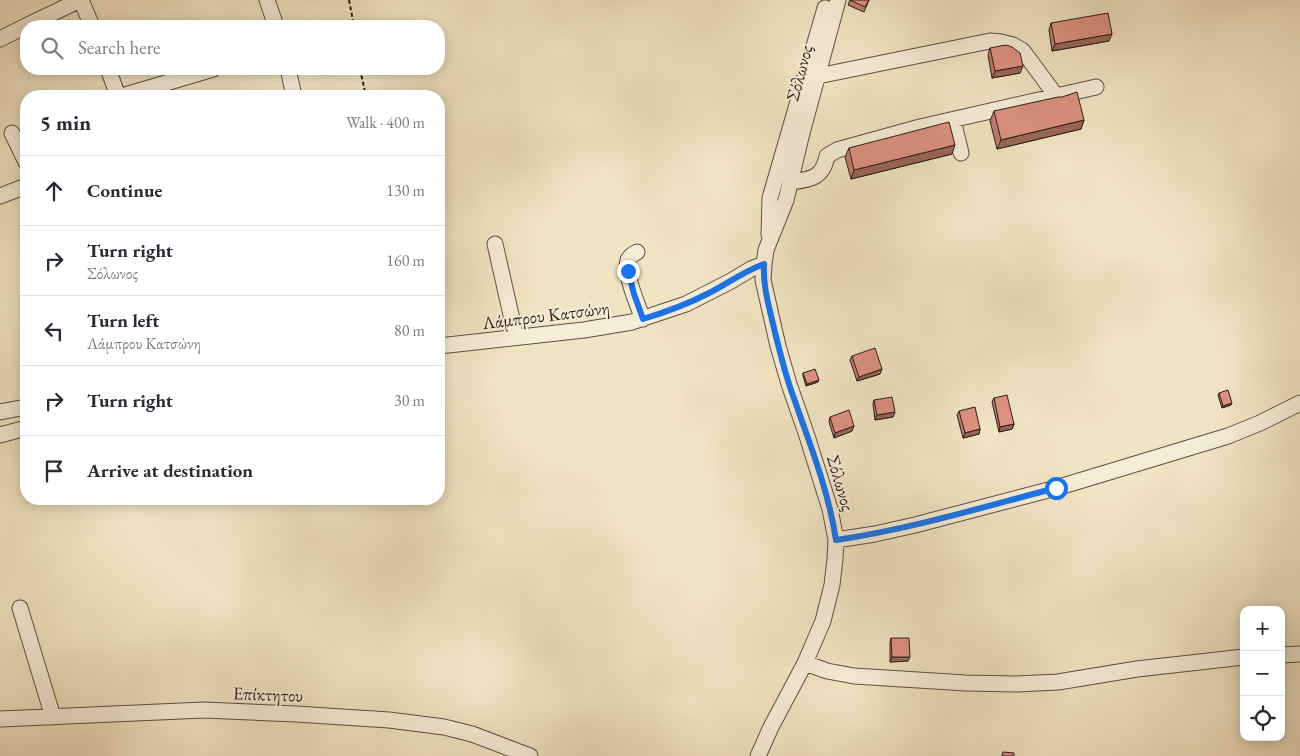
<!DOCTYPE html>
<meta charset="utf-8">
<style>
:root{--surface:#fff;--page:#f2f2f3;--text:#2b2b33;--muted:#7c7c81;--line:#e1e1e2}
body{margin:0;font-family:"EB Garamond",serif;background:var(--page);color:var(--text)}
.controls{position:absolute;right:15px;bottom:15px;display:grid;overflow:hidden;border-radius:10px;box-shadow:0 2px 12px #0003}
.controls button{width:45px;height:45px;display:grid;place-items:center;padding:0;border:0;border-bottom:1px solid var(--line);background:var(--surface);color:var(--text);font:25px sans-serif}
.stop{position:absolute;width:15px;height:15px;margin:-11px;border:4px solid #1a73e8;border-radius:50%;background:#fff}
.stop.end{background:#1a73e8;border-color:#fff;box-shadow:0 1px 5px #0008}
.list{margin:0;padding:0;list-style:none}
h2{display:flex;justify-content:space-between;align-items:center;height:65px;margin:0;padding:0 20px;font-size:21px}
h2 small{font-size:16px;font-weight:400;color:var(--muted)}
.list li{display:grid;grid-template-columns:32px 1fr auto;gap:15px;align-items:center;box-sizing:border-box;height:70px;padding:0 20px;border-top:1px solid var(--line)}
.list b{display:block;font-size:19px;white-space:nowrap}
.list p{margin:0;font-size:16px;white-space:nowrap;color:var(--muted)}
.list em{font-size:16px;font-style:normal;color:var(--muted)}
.icon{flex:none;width:28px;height:28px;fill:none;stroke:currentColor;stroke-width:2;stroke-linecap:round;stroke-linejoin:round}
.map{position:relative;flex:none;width:1300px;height:756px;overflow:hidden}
.search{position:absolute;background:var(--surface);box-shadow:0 2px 12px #0003;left:20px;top:20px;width:425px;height:55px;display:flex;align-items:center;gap:12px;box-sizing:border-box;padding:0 18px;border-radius:20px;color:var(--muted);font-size:19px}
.panel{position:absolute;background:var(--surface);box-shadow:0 2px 12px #0003;left:20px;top:90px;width:425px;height:415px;border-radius:20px}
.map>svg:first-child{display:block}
</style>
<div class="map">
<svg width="1300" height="756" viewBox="0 0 1300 756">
<rect width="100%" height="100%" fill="#f1e4c3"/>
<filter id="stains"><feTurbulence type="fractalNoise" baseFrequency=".004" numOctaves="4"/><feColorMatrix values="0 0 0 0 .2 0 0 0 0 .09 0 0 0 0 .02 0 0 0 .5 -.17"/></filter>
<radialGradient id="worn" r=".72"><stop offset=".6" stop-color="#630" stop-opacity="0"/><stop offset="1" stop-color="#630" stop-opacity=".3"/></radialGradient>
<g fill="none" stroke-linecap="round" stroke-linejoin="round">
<g stroke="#5c5041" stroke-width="17">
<path id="minor" d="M81,0L92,26
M267,0L276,26
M26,26L80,0
M0,39L26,26
M108,69L118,96
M288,69L294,96
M818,76L990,41L1001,42L1013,45L1023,51L1057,97
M122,96L213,69
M953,120L961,153
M12,133L26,162
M790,182C810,180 823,178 827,156L837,150L920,127L1096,87
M0,196L26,186
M769,235L770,198L825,8
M495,244L516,337
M637,252C633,254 630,256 628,260C624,274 638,306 643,319
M439,346L584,330L632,322L686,304L731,281L751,269L764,264
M0,412L26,407
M0,435L26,428
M836,540L875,534L915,525L1056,488L1228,436L1260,423L1300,403
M20,608L53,717
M1281,655L1300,654
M805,663L827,671L854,676L966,683L1017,684L1058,682L1137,669L1244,657
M0,719L204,710L296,714L389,720L444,727L472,734L530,756
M758,756L771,727L805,663L823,621L832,585L835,559L836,540L830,509L806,433L789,384L778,346L763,280L764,264L766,250L786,200L802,133L838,0"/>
</g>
<path stroke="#2a1e16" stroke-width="2" stroke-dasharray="4 2.5" stroke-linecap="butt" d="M349,0L354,26
M360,69L366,96"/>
<use href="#minor" stroke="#f6edd8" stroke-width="15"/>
</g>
<path fill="#be7d6f" stroke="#2a1e16" d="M850,0H869L864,12L848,5Z
M1051,23L1109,41L1052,51L1049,30Z
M990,48L1020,73L992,78L988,55Z
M994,111L1084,120L1081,129L997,149L990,121Z
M849,148L952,154L851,179L845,157Z
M852,356L880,374L857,381L850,360Z
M803,373L818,382L806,386L803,376Z
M1219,393L1231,405L1222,408L1218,395Z
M994,398L1014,424L1012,429L999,432L992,402Z
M874,400L895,412L893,417L875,420L873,404Z
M959,411L980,429L979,434L963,438L957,415Z
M830,417L852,431L834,438L829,422Z
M891,638L908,661L890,662V643Z"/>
<path fill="#9b665a" stroke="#2a1e16" d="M1112,34L1109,41L1052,51L1055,44Z
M1023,66L1020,73L992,78L995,71Z
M1084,120L1081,129L997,149L1001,140Z
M955,145L952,154L851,179L854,170Z
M882,369L880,374L857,381L859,377Z
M819,380L818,382L806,386L807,384Z
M1232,403L1231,405L1222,408L1223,406Z
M895,412L893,417L875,420L877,415Z
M1014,424L1012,429L999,432L1000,427Z
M854,426L852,431L834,438L835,433Z
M980,429L979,434L963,438L965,433Z
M892,657H910L908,661L890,662Z"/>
<path fill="#dd9181" stroke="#2a1e16" d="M850,0H869L865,7Z
M1108,13L1112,34L1055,44L1051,23Z
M1006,45L1012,47L1020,53L1023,66L995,71L990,48Z
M1077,92L1084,120L1001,140L994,111L1058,97H1062Z
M949,122L955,145L854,170L849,148Z
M875,348L882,369L859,377L852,356Z
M815,369L819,380L807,384L803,373Z
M1228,390L1232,403L1223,406L1219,393Z
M1007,395L1014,424L1000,427L994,398Z
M892,397L895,412L877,415L874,400Z
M975,407L980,429L965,433L959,411Z
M849,410L854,426L835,433L830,417Z
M891,638H909L910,657H892Z
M1003,752L1014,753V756H1002Z"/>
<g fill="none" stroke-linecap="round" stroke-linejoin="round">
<path stroke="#1a73e8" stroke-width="6" d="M628,271L634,294L643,319C666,312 688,304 709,293C727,284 744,271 764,264C763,286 768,302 773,324C778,345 783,366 790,387C807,437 828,487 836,540C911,529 983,507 1056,488"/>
</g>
<g text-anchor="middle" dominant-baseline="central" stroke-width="4" stroke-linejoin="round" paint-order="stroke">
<g font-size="18" fill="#2a1e16" stroke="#f6edd8">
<text transform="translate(799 73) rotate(-75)">Σόλωνος</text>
<text transform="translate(546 315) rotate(-7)">Λάμπρου Κατσώνη</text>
<text transform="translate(841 483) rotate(74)">Σόλωνος</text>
<text transform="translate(268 694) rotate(2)">Επίκτητου</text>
</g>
</g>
<rect width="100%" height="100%" filter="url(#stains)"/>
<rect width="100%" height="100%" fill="url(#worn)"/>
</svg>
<div class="controls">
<button>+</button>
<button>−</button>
<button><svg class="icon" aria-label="locate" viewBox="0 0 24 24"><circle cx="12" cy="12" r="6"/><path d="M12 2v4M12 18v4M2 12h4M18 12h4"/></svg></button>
</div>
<div class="stop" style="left:1056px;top:488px"></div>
<div class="stop end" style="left:628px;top:271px"></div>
<div class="search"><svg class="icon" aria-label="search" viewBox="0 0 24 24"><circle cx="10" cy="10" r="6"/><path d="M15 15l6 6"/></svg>Search here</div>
<section class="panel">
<h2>5 min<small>Walk · 400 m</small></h2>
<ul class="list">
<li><svg class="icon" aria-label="ahead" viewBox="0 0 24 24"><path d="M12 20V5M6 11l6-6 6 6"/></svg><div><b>Continue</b></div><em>130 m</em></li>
<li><svg class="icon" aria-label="right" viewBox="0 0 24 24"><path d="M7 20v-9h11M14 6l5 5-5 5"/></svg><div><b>Turn right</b><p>Σόλωνος</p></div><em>160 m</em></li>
<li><svg class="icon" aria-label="left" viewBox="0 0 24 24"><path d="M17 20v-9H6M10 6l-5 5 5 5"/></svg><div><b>Turn left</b><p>Λάμπρου Κατσώνη</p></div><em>80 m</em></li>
<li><svg class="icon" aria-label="right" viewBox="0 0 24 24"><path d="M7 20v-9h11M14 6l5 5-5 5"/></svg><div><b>Turn right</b></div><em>30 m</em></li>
<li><svg class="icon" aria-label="arrive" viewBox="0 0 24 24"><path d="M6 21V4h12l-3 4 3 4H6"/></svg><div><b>Arrive at destination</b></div></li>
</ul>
</section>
</div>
